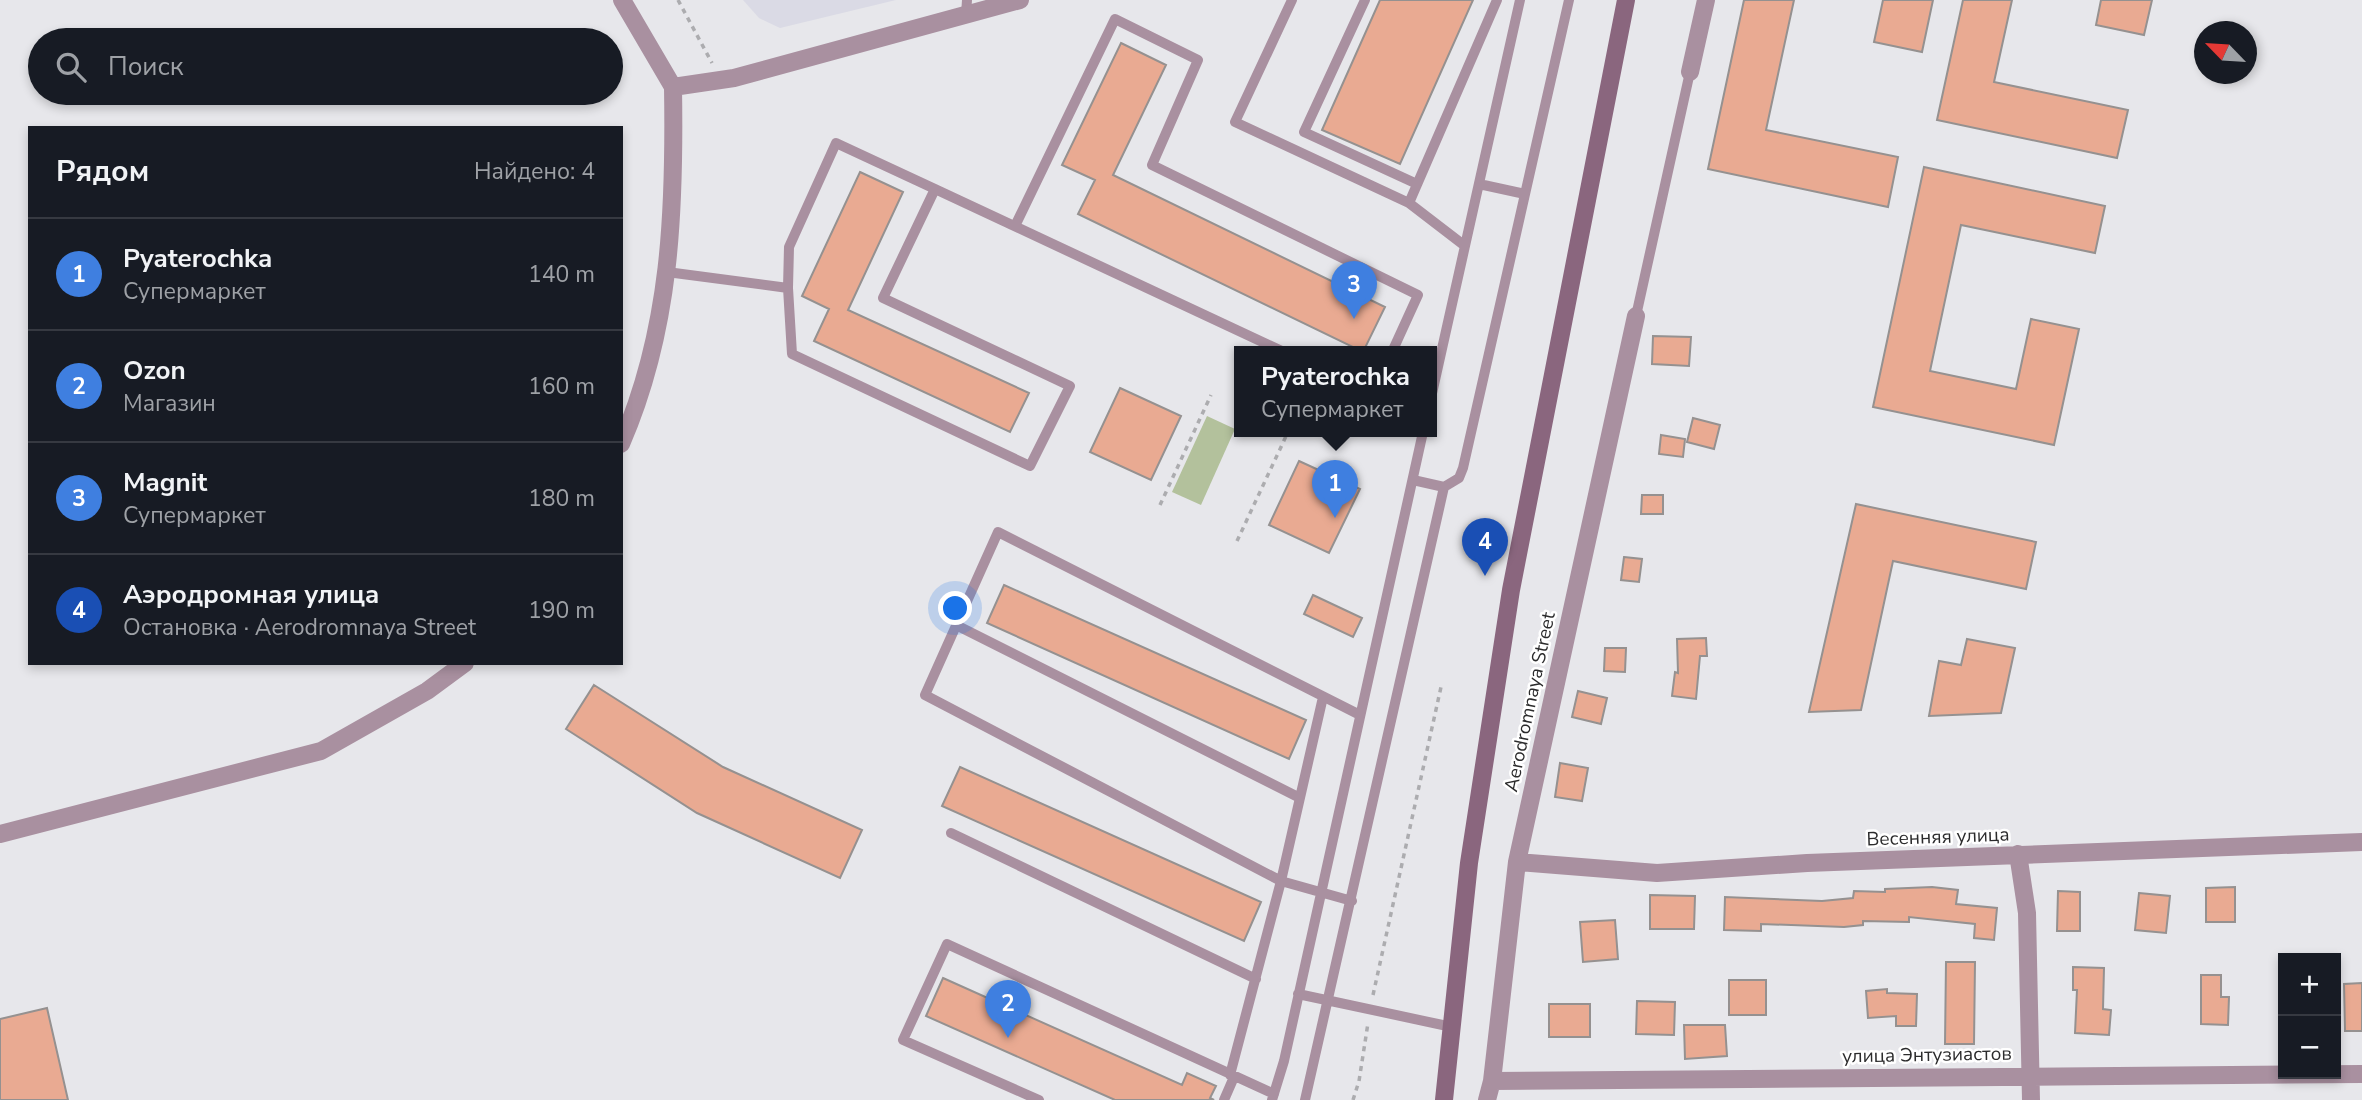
<!DOCTYPE html>
<html lang="ru">
<meta charset="utf-8">
<style>
:root{--surface:#171b24;--page:#242831;--text:#f1f3f6;--muted:#9ea1a6;--line:#363941;--accent:#0b8043}
body{margin:0;font-family:"Nunito Sans",sans-serif;background:var(--page);color:var(--text)}
.controls{position:absolute;right:21px;bottom:21px;display:grid;overflow:hidden;border-radius:0px;box-shadow:0 4px 10px #0003}
.controls button{width:63px;height:63px;display:grid;place-items:center;padding:0;border:0;border-bottom:2px solid var(--line);background:var(--surface);color:var(--text);font:35px sans-serif}
.compass{position:absolute;left:2194px;top:21px;width:63px;height:63px;border-radius:50%;background:var(--surface);box-shadow:0 4px 10px #0003;rotate:295deg}
.you{position:absolute;left:956px;top:609px;width:24px;height:24px;margin:-18px;border:5px solid #fff;border-radius:50%;background:#1a73e8;box-shadow:0 0 0 10px #1a73e833}
.badge{display:grid;place-items:center;width:46px;height:46px;border-radius:50%;background:var(--accent);color:#fff;font-size:23px;font-weight:700}
.pin{position:absolute;translate:-50% -58px;filter:drop-shadow(0 2px 4px #0008)}
.pin::after{content:'';position:absolute;top:37px;width:24px;height:21px;background:inherit;clip-path:polygon(0 0,100% 0,50% 100%)}
.popup{position:absolute;left:1234px;top:346px;width:203px;height:91px;box-sizing:border-box;display:grid;place-content:center;border-radius:0px;background:var(--surface);filter:drop-shadow(0 2px 5px #0005);font-size:23px;white-space:nowrap;color:var(--muted)}
.popup b{font-size:26px;color:var(--text)}
.popup::after{content:'';position:absolute;left:50%;top:100%;margin-left:-14px;border:14px solid transparent;border-top-color:var(--surface)}
.list{margin:0;padding:0;list-style:none}
h2{display:flex;justify-content:space-between;align-items:center;height:91px;margin:0;padding:0 28px;font-size:30px}
h2 small{font-size:23px;font-weight:400;color:var(--muted)}
.list li{display:grid;grid-template-columns:46px 1fr auto;gap:21px;align-items:center;box-sizing:border-box;height:112px;padding:0 28px;border-top:2px solid var(--line)}
.list b{display:block;font-size:26px;white-space:nowrap}
.list p{margin:0;font-size:23px;white-space:nowrap;color:var(--muted)}
.list em{font-size:23px;font-style:normal;color:var(--muted)}
.icon{flex:none;width:38px;height:38px;fill:none;stroke:currentColor;stroke-width:2;stroke-linecap:round;stroke-linejoin:round}
.map{position:relative;flex:none;width:2362px;height:1100px;overflow:hidden}
.search{position:absolute;background:var(--surface);box-shadow:0 4px 10px #0003;left:28px;top:28px;width:595px;height:77px;display:flex;align-items:center;gap:18px;box-sizing:border-box;padding:0 24px;border-radius:38px;color:var(--muted);font-size:26px}
.panel{position:absolute;background:var(--surface);box-shadow:0 4px 10px #0003;left:28px;top:126px;width:595px;height:539px;border-radius:0px}
.map>svg:first-child{display:block}
</style>
<div class="map">
<svg width="2362" height="1100" viewBox="0 0 2362 1100">
<rect width="100%" height="100%" fill="#e7e7eb"/>
<path fill="#dadae5" d="M743,0H896L780,28L759,18Z"/>
<path fill="#b3c19c" d="M1207,416L1235,429L1201,505L1172,492Z"/>
<path fill="#e9aa92" stroke="#959190" stroke-width="2" d="M1380,0H1473L1400,164L1322,130Z
M1744,0H1794L1766,130L1898,157L1888,207L1708,169Z
M1883,0H1933L1922,52L1874,42Z
M1963,0H2012L1994,82L2128,110L2117,158L1937,120Z
M2101,0H2152L2144,35L2096,25Z
M1121,43L1166,65L1113,175L1385,307L1363,352L1078,214L1095,180L1062,165Z
M1924,167L2105,206L2095,253L1961,225L1930,371L2016,389L2031,319L2079,329L2054,445L1873,407Z
M860,172L903,192L848,310L1029,393L1010,432L814,341L829,309L802,296Z
M1653,336L1691,337L1689,366L1652,364Z
M1120,388L1181,416L1151,480L1090,452Z
M1693,418L1720,425L1714,449L1687,442Z
M1661,435L1685,439L1683,457L1659,454Z
M1299,461L1360,489L1329,553L1269,525Z
M1642,495H1663V514H1641Z
M1856,504L2036,542L2026,589L1893,561L1861,710L1809,712Z
M1624,557L1642,559L1639,582L1621,580Z
M1004,585L1306,720L1289,759L987,623Z
M1313,595L1362,618L1353,637L1304,614Z
M1706,638L1707,656H1700L1696,699L1672,696L1675,672L1678,673L1677,639Z
M1967,639L2015,648L2001,713L1929,716L1939,661L1961,665Z
M1605,648H1626L1625,672L1604,671Z
M594,685L723,767L862,830L840,878L697,813L566,729Z
M1578,691L1607,698L1601,724L1572,717Z
M1560,763L1588,768L1582,801L1555,797Z
M960,767L1261,902L1244,941L942,806Z
M1932,887L1958,890L1956,904L1997,908L1994,940L1974,938L1975,924L1909,917V922L1863,921V925L1844,927L1761,924V931L1724,930L1725,897L1822,901L1853,898L1854,891L1885,892V889Z
M2235,887V922H2206V888Z
M2058,891L2080,892V931H2057Z
M2139,893L2170,896L2166,933L2135,930Z
M1650,895L1695,896L1694,929H1650Z
M1615,920L1618,959L1583,962L1580,922Z
M1946,962H1975L1974,1044H1945Z
M2073,967L2104,968L2103,1009L2111,1010L2109,1035L2075,1033L2077,990H2073Z
M2201,975H2221V997H2229L2228,1025L2201,1024Z
M943,978L1182,1085L1187,1073L1216,1086L1210,1098L1214,1100H1115L926,1016Z
M1729,980H1766V1015H1729Z
M2362,983V1031H2345L2344,984Z
M1887,989V993L1917,994L1916,1026H1896V1016L1868,1018L1866,991Z
M1637,1001L1675,1002L1674,1035L1636,1034Z
M1549,1004H1590V1037H1549Z
M47,1008L68,1100H0V1019Z
M1684,1025H1725L1727,1056L1685,1059Z"/>
<g fill="none" stroke-linecap="round" stroke-linejoin="round">
<path stroke="#acacaf" stroke-width="3.5" stroke-dasharray="5 5" stroke-linecap="butt" d="M678,0L712,63
M1160,505L1211,395
M1237,541L1288,432
M1373,995L1441,687
M1353,1100L1359,1081L1368,1023"/>
<path stroke="#a990a0" stroke-width="10" d="M1292,0L1235,122L1409,203L1465,246
M1365,0L1304,132L1417,184
M966,15L967,0
M836,143L935,189L883,298L1070,386L1030,466L792,354L788,288L789,247Z
M1479,184L1525,194
M935,189L1284,352
M1409,203L1497,0
M1015,226L1115,19L1198,60L1152,165L1418,295L1392,352
M667,272L788,288
M1636,316L1690,72
M1431,398L1520,0
M1413,480L1444,487L1459,478L1463,468L1569,0
M956,625L1300,798
M951,833L1256,979
M1352,901L1281,881L925,695L998,532L1360,715
M1298,994L1452,1027
M1230,1075L1281,881L1323,697
M1039,1100L903,1040L947,944L1274,1094
M1224,1100L1234,1077
M1272,1100L1284,1061L1423,432
M1305,1100L1444,487"/>
<path stroke="#a990a0" stroke-width="18" d="M622,0L673,87L734,78L1020,0
M1690,72L1706,0
M621,444C671,329 675,210 673,87
M0,834L321,751L427,691L465,663
M2018,854L2027,913L2031,1100
M1517,862L1657,873L1807,863L2362,842
M1492,1081L2362,1074
M1487,1100L1492,1081L1517,862L1636,316"/>
<path stroke="#8a667e" stroke-width="18" d="M1444,1100L1469,863L1511,590L1626,0"/>
</g>
<g text-anchor="middle" dominant-baseline="central" stroke-width="5" stroke-linejoin="round" paint-order="stroke">
<g font-size="19" fill="#2b2b2c" stroke="#fff">
<text transform="translate(1530 702) rotate(-78)">Aerodromnaya Street</text>
<text transform="translate(1938 837) rotate(-2)">Весенняя улица</text>
<text transform="translate(1927 1055) rotate(-1)">улица Энтузиастов</text>
</g>
</g>
</svg>
<div class="controls">
<button>+</button>
<button>−</button>
</div>
<svg class="compass" viewBox="-18 -18 36 36"><path d="M0-13l5 13h-10z" fill="#e53935"/><path d="M0 13l5-13h-10z" fill="#9ea1a6"/></svg>
<div class="you"></div>
<div class="pin badge" style="left:1335px;top:518px;background:#3f7fe0">1</div>
<div class="popup"><b>Pyaterochka</b>Супермаркет</div>
<div class="pin badge" style="left:1008px;top:1038px;background:#3f7fe0">2</div>
<div class="pin badge" style="left:1354px;top:319px;background:#3f7fe0">3</div>
<div class="pin badge" style="left:1485px;top:576px;background:#1a4fb4">4</div>
<div class="search"><svg class="icon" aria-label="search" viewBox="0 0 24 24"><circle cx="10" cy="10" r="6"/><path d="M15 15l6 6"/></svg>Поиск</div>
<section class="panel">
<h2>Рядом<small>Найдено: 4</small></h2>
<ul class="list">
<li><span class="badge" style="background:#3f7fe0">1</span><div><b>Pyaterochka</b><p>Супермаркет</p></div><em>140 m</em></li>
<li><span class="badge" style="background:#3f7fe0">2</span><div><b>Ozon</b><p>Магазин</p></div><em>160 m</em></li>
<li><span class="badge" style="background:#3f7fe0">3</span><div><b>Magnit</b><p>Супермаркет</p></div><em>180 m</em></li>
<li><span class="badge" style="background:#1a4fb4">4</span><div><b>Аэродромная улица</b><p>Остановка · Aerodromnaya Street</p></div><em>190 m</em></li>
</ul>
</section>
</div>
